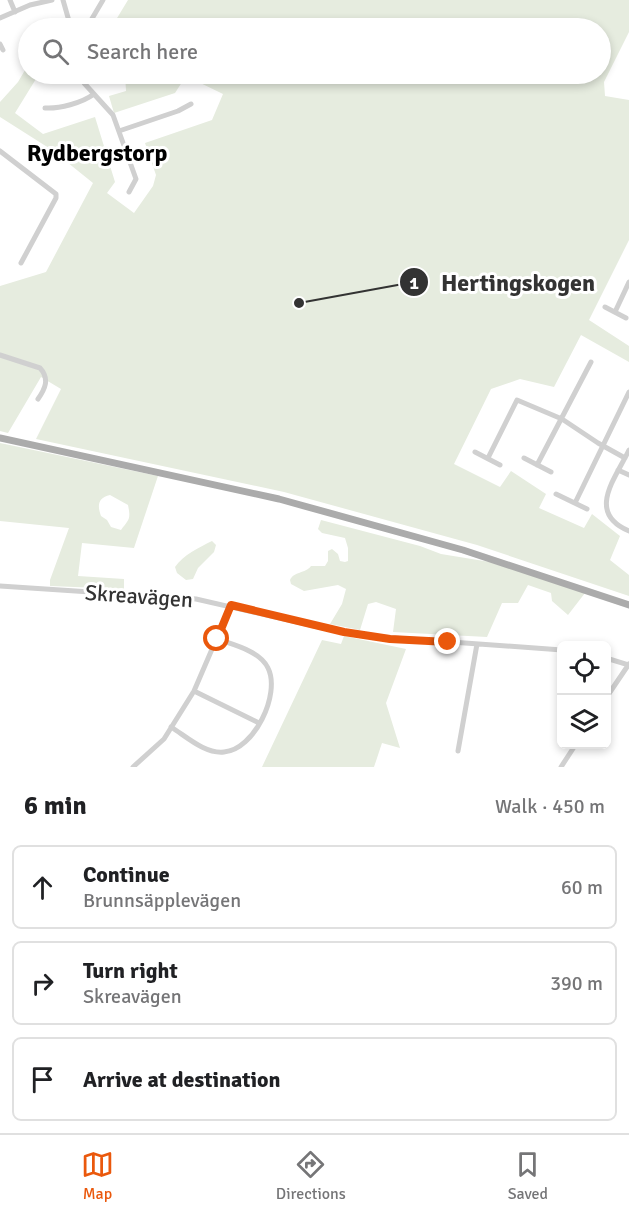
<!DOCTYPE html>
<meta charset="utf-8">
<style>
:root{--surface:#fff;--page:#f2f2f2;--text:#202124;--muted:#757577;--line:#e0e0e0;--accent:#ea580c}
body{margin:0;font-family:Signika,sans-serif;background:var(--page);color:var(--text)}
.controls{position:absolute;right:18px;bottom:18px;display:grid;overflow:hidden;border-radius:9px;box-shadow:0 3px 9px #0003}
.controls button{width:54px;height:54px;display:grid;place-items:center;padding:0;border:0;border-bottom:2px solid var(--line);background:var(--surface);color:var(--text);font:30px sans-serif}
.stop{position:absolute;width:18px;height:18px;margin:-14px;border:4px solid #ea580c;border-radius:50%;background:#fff}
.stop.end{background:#ea580c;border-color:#fff;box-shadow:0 2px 6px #0008}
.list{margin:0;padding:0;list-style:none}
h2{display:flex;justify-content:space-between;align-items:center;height:78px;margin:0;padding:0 24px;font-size:26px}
h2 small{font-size:20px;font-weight:400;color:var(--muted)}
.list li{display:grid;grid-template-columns:39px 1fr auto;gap:18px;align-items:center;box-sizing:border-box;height:84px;margin:0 12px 12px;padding:0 12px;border:2px solid var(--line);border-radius:9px}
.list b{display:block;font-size:22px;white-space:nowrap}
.list p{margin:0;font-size:20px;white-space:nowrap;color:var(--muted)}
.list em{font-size:20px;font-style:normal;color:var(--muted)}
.icon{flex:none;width:33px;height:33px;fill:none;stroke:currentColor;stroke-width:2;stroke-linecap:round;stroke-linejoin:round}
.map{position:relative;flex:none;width:629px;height:767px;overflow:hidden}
.search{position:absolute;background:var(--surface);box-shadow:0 3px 9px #0003;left:18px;right:18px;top:18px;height:66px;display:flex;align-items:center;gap:15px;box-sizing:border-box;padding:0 21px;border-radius:33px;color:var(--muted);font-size:22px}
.sheet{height:366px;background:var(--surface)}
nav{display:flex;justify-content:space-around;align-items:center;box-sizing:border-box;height:84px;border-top:2px solid var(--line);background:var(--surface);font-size:16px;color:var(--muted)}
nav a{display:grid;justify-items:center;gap:3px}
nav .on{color:var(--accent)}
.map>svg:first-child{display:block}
</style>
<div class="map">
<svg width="629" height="767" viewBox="0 0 629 767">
<rect width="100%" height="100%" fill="#fff"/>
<path fill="#e6ecdf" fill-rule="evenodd" d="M128,0H629V32L604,82L605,96L629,100V240L589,320L629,346V362L581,335L554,387L520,379L491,389L454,464L500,487L511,471L546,494L539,508L584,528L592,514L620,536L610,560L629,575V596L477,545L284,492L36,439L61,389L41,377L8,433L0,431V286L46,272L93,183L52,150L0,117V102L18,82L28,65V74H39L15,113L43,134L95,117L115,182L107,193L134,213L153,186L156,175L145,143L212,120L223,94L186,76L175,93L114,113L109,96L126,91L125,74H600V28H111Z
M0,443L158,476L134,548L82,543L78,576L124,579V589L50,586V580L69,528L0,521ZM110,495L128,505C131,520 129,519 121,530L111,527L107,520L101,516C97,505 98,498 110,495Z
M321,520L420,546L441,554L490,562L585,593L568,615L552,601L551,593L528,585L518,603H502L487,637L393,632L396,609L376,602L368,604L360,630L330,624L342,604L346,589L338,585L304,591L291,584L290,580C294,571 305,574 311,566H325L328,561V551L332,549L338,554L340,561L345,562L348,561V548L345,538L322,533L318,529Z
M212,541L216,545L214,552L198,568L193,579L186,580L177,573L175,567C183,555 200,547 212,541Z
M344,636L406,649L386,703L400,748L382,743L374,767H262L322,640L341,644Z"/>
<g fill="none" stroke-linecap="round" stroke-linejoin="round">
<path stroke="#d0d0d0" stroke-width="5" d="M10,0L15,12
M63,0L71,28
M0,18L30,5L52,0
M71,28L90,22L103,0
M0,44L3,50
M80,74L84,83L113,115L136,179L129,192
M45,108C59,109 82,103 94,94
M119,131L178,111L191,104
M0,151L56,194V198L21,263
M605,307L626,318
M615,312L629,282
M0,355L40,368C50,379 45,389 38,399
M629,450C615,479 586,513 629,531
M475,452L500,465
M488,458L517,400L562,419L598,443L625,458
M524,458L551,472
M537,465L591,362
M618,470L629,475
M556,494L587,509
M575,503L629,392
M0,586L196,599L323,628L368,636L562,650
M606,658L629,665
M194,691L259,723
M606,698L629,664
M171,727C187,737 205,754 224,752C254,750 281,694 268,668C260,651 234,645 217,639
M458,751L477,644
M133,767L164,739L194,691L231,605
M561,767L576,744"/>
<path stroke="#ababab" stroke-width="7" d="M0,438L279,499L463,550L629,605"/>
</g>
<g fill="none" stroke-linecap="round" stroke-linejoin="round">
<path stroke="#ea580c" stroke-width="8" d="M217,639L231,605L344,632L390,639L448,642"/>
</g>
<g text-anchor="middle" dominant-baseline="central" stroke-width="6" stroke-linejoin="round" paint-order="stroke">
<g font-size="22" fill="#333" stroke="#fff">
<text transform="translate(139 596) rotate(4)">Skreavägen</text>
</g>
<g font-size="24" font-weight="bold" fill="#000" stroke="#fff">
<text x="97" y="153">Rydbergstorp</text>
</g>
</g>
<path fill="none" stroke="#333" stroke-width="2" d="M299 303L414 282"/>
<g fill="#333" stroke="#fff" stroke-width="2">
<circle cx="299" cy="303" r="6"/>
<circle cx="414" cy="282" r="15"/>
</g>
<g font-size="18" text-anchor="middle" font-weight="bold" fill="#fff">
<text x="414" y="289">1</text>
</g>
<g font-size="24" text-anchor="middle" font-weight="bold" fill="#333" stroke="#fff" stroke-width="6" stroke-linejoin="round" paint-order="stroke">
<text x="518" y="291">Hertingskogen</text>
</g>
</svg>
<div class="controls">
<button><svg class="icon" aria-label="locate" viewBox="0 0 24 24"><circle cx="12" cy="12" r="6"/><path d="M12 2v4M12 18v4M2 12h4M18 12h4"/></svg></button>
<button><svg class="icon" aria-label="layers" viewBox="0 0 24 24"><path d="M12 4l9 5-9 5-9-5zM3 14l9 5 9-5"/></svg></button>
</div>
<div class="stop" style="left:217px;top:639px"></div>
<div class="stop end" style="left:448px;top:642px"></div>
<div class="search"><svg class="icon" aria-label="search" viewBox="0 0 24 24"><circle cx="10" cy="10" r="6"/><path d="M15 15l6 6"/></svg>Search here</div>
</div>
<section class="sheet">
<h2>6 min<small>Walk · 450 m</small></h2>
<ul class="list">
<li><svg class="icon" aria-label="ahead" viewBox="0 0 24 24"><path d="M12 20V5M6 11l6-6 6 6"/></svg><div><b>Continue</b><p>Brunnsäpplevägen</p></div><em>60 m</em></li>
<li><svg class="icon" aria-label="right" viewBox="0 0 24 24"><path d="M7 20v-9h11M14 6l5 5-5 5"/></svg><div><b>Turn right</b><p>Skreavägen</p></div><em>390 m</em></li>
<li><svg class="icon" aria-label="arrive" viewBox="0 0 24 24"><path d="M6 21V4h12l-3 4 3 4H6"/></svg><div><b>Arrive at destination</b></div></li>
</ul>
</section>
<nav>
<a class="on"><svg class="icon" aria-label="map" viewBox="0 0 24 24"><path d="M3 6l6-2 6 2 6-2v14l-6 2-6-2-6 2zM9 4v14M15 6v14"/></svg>Map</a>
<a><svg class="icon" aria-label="directions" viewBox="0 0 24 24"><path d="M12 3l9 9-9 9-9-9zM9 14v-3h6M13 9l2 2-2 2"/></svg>Directions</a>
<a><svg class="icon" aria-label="saved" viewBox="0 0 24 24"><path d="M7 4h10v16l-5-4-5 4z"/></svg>Saved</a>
</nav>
